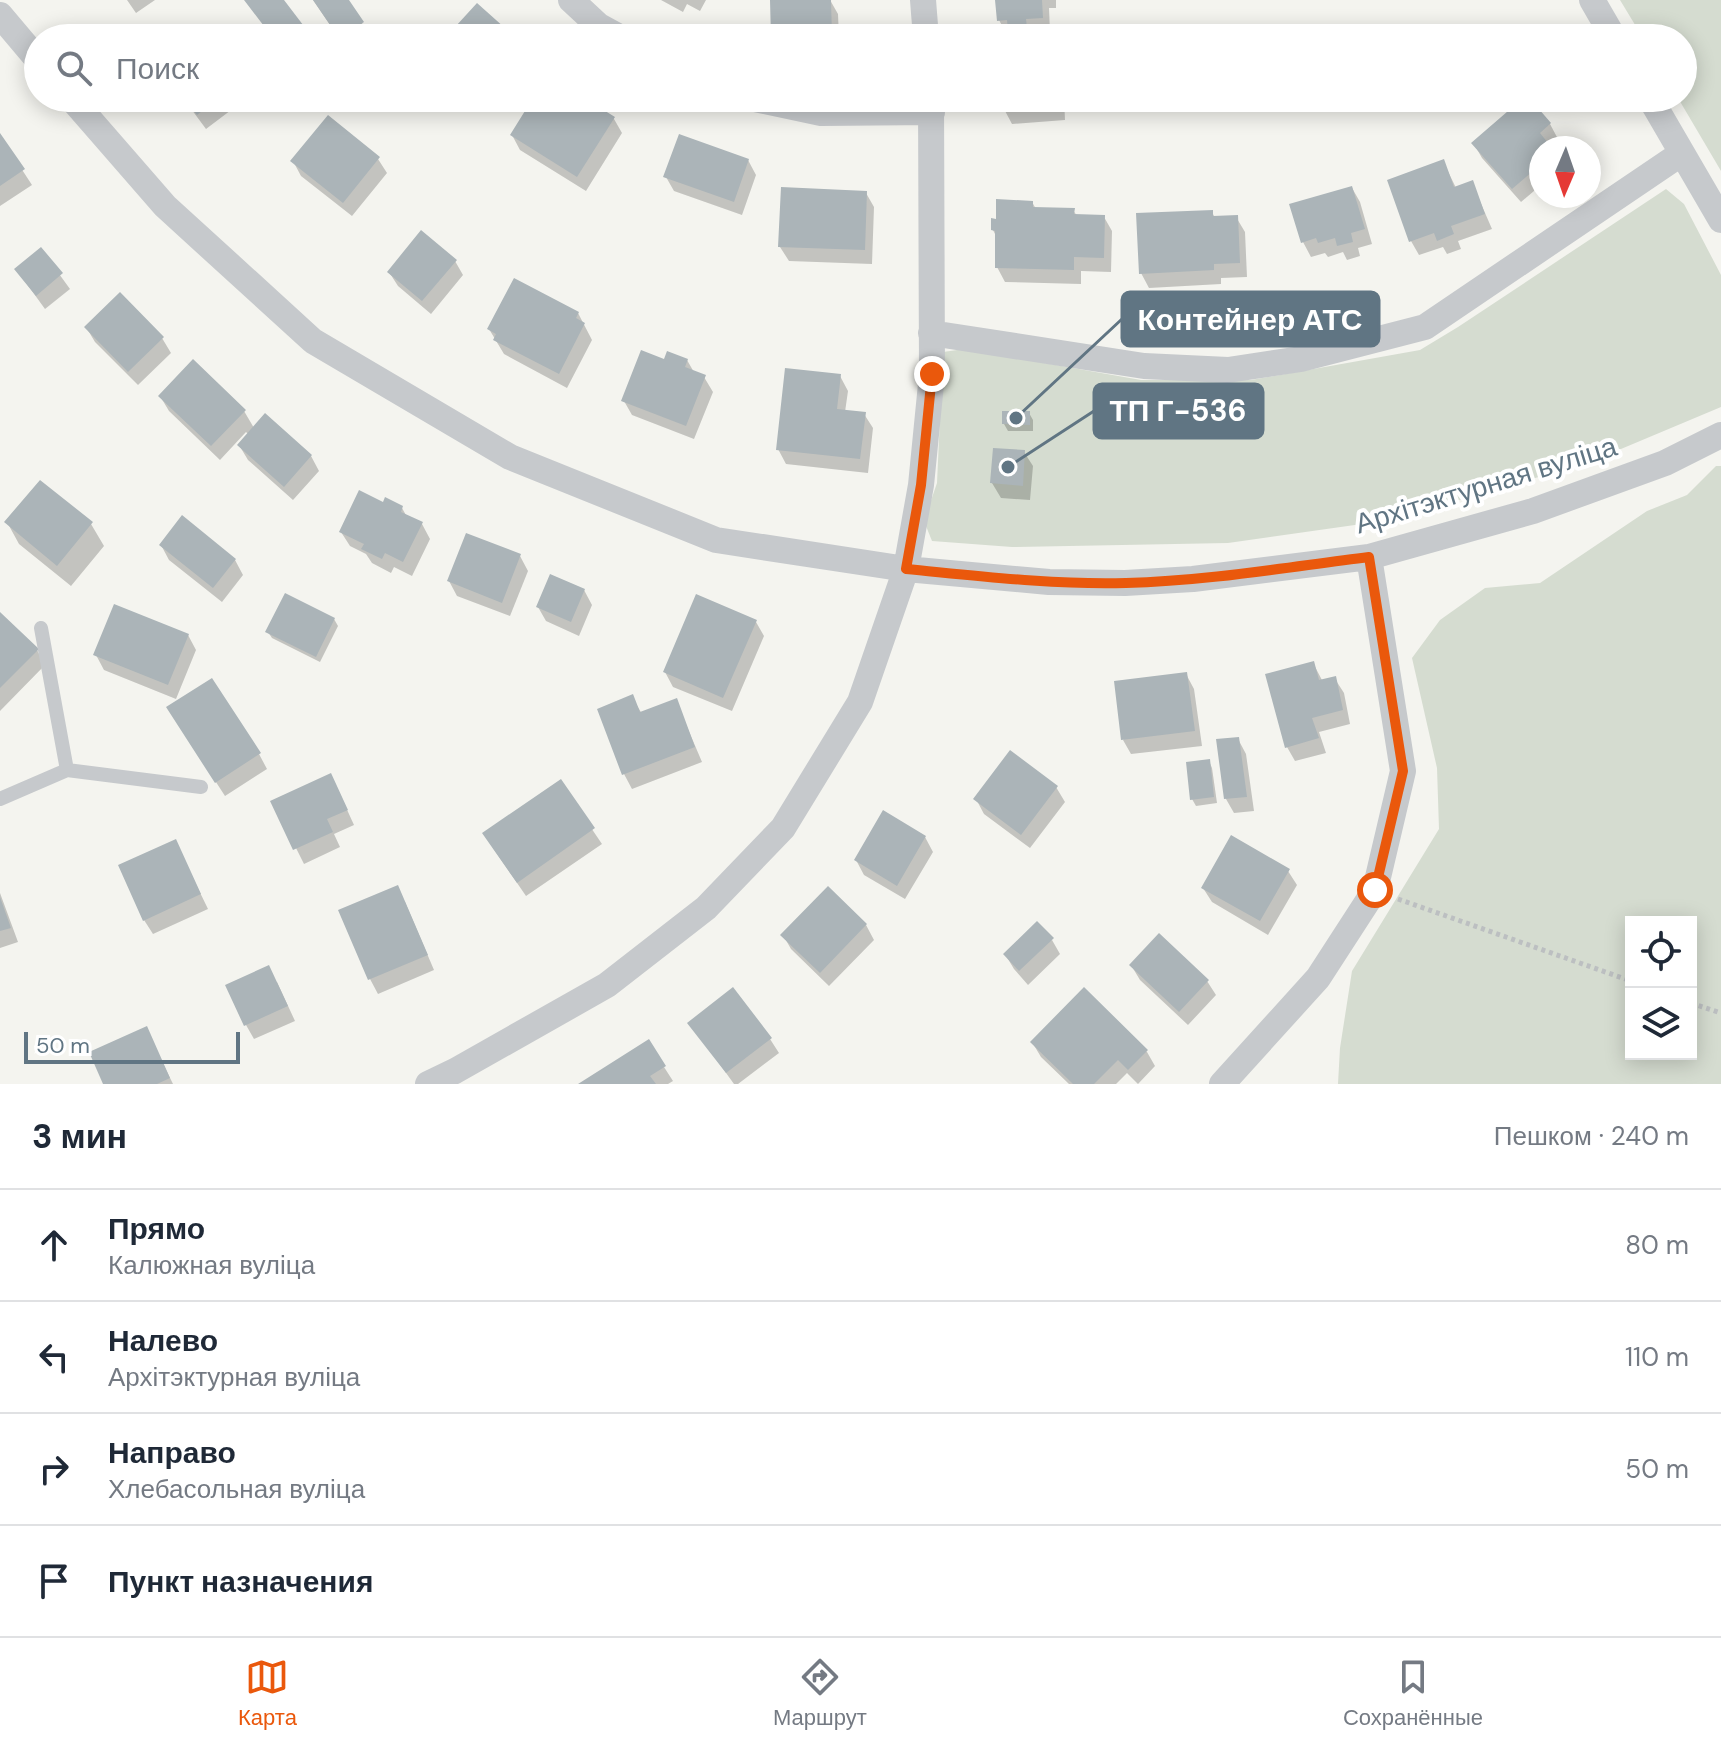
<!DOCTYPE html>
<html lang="ru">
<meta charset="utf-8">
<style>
:root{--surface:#fff;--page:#f6f6f7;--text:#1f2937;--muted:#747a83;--line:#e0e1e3;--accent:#ea580c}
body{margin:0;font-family:"DM Sans",sans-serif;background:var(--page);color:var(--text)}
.controls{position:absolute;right:24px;bottom:24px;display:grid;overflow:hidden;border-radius:0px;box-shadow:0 4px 20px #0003}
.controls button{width:72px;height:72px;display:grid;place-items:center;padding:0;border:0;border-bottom:2px solid var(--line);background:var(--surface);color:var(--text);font:40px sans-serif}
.compass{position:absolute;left:1529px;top:136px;width:72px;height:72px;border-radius:50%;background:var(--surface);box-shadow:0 4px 20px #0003;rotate:182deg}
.scale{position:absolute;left:24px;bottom:20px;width:216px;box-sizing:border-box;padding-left:8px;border:4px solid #607583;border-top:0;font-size:22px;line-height:28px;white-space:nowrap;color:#607583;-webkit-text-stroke:6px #fff;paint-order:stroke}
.stop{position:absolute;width:24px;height:24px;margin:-18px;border:6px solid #ea580c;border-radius:50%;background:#fff}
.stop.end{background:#ea580c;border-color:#fff;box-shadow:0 2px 8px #0008}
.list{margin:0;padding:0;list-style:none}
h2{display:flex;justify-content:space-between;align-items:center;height:104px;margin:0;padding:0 32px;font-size:34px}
h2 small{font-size:26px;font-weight:400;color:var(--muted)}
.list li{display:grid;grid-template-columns:52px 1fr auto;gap:24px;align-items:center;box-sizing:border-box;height:112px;padding:0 32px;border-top:2px solid var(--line)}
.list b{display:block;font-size:30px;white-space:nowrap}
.list p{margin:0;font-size:26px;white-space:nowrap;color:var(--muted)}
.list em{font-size:26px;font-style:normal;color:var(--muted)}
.icon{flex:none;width:44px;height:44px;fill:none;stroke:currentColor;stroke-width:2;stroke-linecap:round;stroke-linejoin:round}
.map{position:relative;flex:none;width:1721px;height:1084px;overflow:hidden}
.search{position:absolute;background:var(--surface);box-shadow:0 4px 20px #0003;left:24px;right:24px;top:24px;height:88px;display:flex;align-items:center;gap:20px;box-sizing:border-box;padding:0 28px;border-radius:44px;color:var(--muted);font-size:30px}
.sheet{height:552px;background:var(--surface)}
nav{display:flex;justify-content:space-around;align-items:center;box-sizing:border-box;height:112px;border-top:2px solid var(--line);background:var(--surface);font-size:22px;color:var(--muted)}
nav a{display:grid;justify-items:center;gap:4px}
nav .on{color:var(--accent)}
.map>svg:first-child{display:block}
</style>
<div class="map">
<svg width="1721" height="1084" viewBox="0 0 1721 1084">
<rect width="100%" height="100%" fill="#f4f4ef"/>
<path fill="#d5dcd0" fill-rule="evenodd" d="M1620,0H1721V171L1678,98H1683V38H1643Z
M1666,189L1684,204L1721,275V407L1590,462L1390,520L1228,543L1012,547L932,541L924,521L937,483L943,352L964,349L1141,380H1251L1420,350L1458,327Z
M1716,466H1721V1084H1338L1340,1048L1352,971L1439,829L1437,768L1412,658L1440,620L1485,588L1540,583L1647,511L1687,495ZM1691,922V1054H1631V922Z"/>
<path fill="#0003" d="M127,0H155L136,13Z
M313,0H347L371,37L339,38Z
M661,0H706L700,11L687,4L683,12Z
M830,0L838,14L839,38H773Z
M997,0H1056V8H1049L1050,32L1033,33L1034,38H1015L1013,34L1007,35L999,20Z
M206,29L213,38H195Z
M183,98H247L206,129Z
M388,98H407L398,108Z
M535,98H581L614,119L622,133L586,191L520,150L512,135Z
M1003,98H1064L1065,120L1012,124L1004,109Z
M1520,114L1550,124L1558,139L1549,148H1541V185L1521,202L1482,158L1474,144Z
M0,136L32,185L0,206Z
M378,159L387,173L352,216L301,176L293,161Z
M748,160L756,175L742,215L674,191L666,177Z
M1443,161L1456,188L1472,183L1492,229L1458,241L1461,249L1447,254L1443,247L1419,255L1411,241Z
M1352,188L1360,202L1372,244L1358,248L1360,256L1347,260L1343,252L1328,257L1325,253L1311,257L1303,242Z
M866,193L874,207L872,264L789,261L780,247Z
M1032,202L1036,209L1073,210L1077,216L1104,217L1112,231L1111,272L1081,271V284L1005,282L997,267V238L993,230L998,221Z
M1212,212L1215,218L1236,217L1245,232L1247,277L1221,278V284L1149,288L1141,273Z
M41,249L70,289L45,309L16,269Z
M455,261L463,275L431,314L398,286L389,272Z
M578,313L592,340L567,388L504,354L489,329Z
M86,327L162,338L171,353L138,385L95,342Z
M687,360L695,374L704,377L713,392L694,439L632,415L624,401L665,362Z
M840,376L848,391L845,412L864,414L873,428L868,473L786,464L778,449Z
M160,396L244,411L254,428L311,456L319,471L293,500L248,460L239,445L249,435L246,432L220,460L169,411Z
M1029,413L1033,420V431H1008L1004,424Z
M1024,452L1033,466L1030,500L1001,498L992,483Z
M384,504L402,508L407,517L422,524L430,539L412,576L394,567L391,573L372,563L366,554L350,546L341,532Z
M7,522L91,524L104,546L71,586L19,544Z
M161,545L235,560L243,575L222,602L169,560Z
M520,556L528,571L510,616L457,596L449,581Z
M584,590L592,605L579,636L546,621L538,607Z
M0,614L37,650L45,665L0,711Z
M334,619L338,626L320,662L272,638L268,632Z
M756,622L764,636L732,711L673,687L665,672Z
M188,635L196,650L176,699L104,670L96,655Z
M1313,663L1323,682L1335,679L1344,693L1350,724L1319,732L1326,753L1295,761L1287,747Z
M1186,674L1194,689L1202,746L1131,754L1123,740Z
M632,697L642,714L676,701L702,762L632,789L624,774L600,710Z
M177,722L259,754L267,769L225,796Z
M1238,739L1246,754L1254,811L1234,813L1226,799L1219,741Z
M1209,761L1212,768L1217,803L1196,806L1192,799Z
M560,782L602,844L526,896L493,848Z
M1056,787L1065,802L1030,848L984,814L976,799Z
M338,790L354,825L334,834L340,847L304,864L273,802Z
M925,837L933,852L905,899L864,875L856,860Z
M175,841L208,909L153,934L144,920Z
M1288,871L1297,885L1268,935L1212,902L1203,888Z
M0,893L18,942L0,948Z
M405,902L434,970L378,994L370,979Z
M866,925L874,940L829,986L791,949L783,935Z
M1052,940L1060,954L1028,985L1014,969L1005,954Z
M1131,965L1207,981L1216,995L1188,1025L1140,980Z
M277,982L295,1021L254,1039L246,1025Z
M1084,990L1147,1052L1155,1066L1138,1084L1127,1073L1116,1084H1069L1041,1057L1032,1042Z
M690,1023L770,1039L779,1053L738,1084H734Z
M146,1029L173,1084H105Z
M664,1067L673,1081L668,1084H581Z"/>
<path fill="#abb4b8" d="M244,0H284L313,38H273Z
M313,0H349L364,22L339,38Z
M770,0H831L832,38H771Z
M995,0H1042L1043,18L1026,19L1027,28L1008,30L1007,20L997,21Z
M477,3L516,38H445Z
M183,98H219L197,115Z
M533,98H584L615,117L577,177L510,135Z
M1001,98H1058V106L1002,110Z
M1532,101L1551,123L1540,133L1548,143L1536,154L1541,164L1512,189L1471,143L1515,105L1520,111Z
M328,115L380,157L343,203L290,161Z
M0,133L25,169L0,186Z
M679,134L749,159L734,202L663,177Z
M1444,159L1454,187L1473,180L1485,214L1451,226L1454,234L1437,241L1434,233L1409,242L1387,180Z
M1352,186L1365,229L1351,233L1353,242L1337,246L1335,238L1318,243L1316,238L1301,243L1289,204Z
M781,187L867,191L865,250L778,247Z
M996,199L1033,201V207L1075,208L1074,214L1105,215L1104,258L1074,257V270L995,268V231L991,230V218L996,219Z
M1213,210V216L1238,215L1240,263L1214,264V270L1139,274L1136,213Z
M421,230L457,260L422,301L387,272Z
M41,247L63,273L36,296L14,269Z
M514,278L579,312L576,318L585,323L559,374L493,340L496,334L487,329Z
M120,292L164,337L128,372L84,327Z
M641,350L664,359L667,351L688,359L685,367L706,375L686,426L621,401Z
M193,359L246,410L211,446L158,396Z
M785,368L841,374L837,409L866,412L860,459L776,450Z
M1002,411H1030V425L1002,424Z
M265,413L312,455L284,487L237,445Z
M993,448L1025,450L1023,486L990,483Z
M40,480L93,522L57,566L4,522Z
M359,490L383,502L385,497L403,506L401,512L423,522L403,562L385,553L382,559L361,549L364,544L339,532Z
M182,515L236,559L213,588L159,545Z
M466,533L521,554L502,603L447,581Z
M550,574L585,589L571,622L536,607Z
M285,593L335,618L316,657L265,632Z
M696,594L757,620L723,698L663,672Z
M114,604L189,634L168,685L93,655Z
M0,612L39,649L0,688Z
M1314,661L1319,680L1336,676L1343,710L1312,718L1319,738L1285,748L1265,674Z
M1187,672L1195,731L1121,740L1114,681Z
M212,678L261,753L215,783L166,707Z
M633,694L640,712L677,698L695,747L622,775L597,709Z
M1239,737L1247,797L1224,799L1216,739Z
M1010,750L1058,786L1021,835L973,799Z
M1210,759L1214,797L1190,800L1186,762Z
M331,773L348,810L327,819L333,832L293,850L270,801Z
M561,779L595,828L517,883L482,833Z
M883,810L926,836L897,886L854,860Z
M1231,835L1290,869L1260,921L1201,888Z
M176,839L201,894L143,921L118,865Z
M398,885L428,955L368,980L338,910Z
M828,886L867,924L820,973L780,935Z
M0,897L11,928L0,931Z
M1037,921L1054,938L1019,971L1003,954Z
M1159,933L1209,980L1179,1012L1129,965Z
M269,965L288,1006L244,1026L225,985Z
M733,987L772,1038L726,1073L687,1023Z
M1084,987L1148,1050L1128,1070L1118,1060L1094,1084H1073L1030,1042Z
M147,1026L170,1078L157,1084H103L89,1052Z
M649,1039L666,1066L650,1076L656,1084H578Z"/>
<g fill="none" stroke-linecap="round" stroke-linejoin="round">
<path stroke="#bcbfc1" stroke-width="5" stroke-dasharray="4 4" stroke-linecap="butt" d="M1398,899L1631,981
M1691,1003L1721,1013"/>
<path stroke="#c6c9cc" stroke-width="14" d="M41,628L67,770L201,787
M0,799L67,770"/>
<path stroke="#c6c9cc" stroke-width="26" d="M571,0L599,26L621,38
M923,0L926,38
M1592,0L1614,38
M0,15L38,60
M71,98L165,206L313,341L510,457L716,540L906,569L1049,582L1125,583L1193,579L1369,557L1533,511L1665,463L1721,435
M750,98L821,113L932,112
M1650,98L1721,220
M931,333L1144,366L1228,370L1301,359L1425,327L1682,153
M428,1084L455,1071L607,985L706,908L783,828L860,702L906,569L921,485L932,374L931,98
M1222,1084L1318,978L1375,890L1403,771L1369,557"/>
</g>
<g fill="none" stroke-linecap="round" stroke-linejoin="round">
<path stroke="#ea580c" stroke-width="10" d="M932,374L921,485L906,569C979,576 1053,585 1126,583C1207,581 1288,567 1369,557L1403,771L1375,890"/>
</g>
<g text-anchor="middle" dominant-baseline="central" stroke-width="8" stroke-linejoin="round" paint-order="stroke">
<g font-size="28" fill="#607583" stroke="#fff">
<text transform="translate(1486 485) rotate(-17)">Архітэктурная вуліца</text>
</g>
</g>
<path fill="none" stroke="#607583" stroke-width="3" d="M1016 418L1122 319M1008 467L1094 411"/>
<g fill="#607583" stroke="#fff" stroke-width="3">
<circle cx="1016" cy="418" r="8"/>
<circle cx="1008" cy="467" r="8"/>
</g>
<g fill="#607583" stroke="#607583" stroke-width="3">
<rect x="1122" y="292" width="257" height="54" rx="8"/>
<rect x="1094" y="384" width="169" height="54" rx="8"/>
</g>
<g font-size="30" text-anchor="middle" font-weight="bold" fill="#fff">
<text x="1250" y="330">Контейнер АТС</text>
<text x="1178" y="421">ТП Г-536</text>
</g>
</svg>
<div class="controls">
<button><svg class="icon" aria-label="locate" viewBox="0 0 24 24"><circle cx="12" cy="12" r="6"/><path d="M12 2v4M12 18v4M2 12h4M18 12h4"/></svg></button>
<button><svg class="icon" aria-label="layers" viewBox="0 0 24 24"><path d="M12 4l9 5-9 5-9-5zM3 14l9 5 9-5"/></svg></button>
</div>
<svg class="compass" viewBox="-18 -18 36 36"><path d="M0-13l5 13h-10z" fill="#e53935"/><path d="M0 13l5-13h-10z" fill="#747a83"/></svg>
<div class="scale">50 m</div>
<div class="stop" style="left:1375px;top:890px"></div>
<div class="stop end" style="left:932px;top:374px"></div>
<div class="search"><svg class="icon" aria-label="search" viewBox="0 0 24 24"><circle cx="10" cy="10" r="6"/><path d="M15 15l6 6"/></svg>Поиск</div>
</div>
<section class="sheet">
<h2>3 мин<small>Пешком · 240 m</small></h2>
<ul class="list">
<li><svg class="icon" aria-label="ahead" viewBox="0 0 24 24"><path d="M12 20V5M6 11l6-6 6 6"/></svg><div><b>Прямо</b><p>Калюжная вуліца</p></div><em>80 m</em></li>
<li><svg class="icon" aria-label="left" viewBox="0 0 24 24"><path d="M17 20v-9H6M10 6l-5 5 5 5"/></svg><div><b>Налево</b><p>Архітэктурная вуліца</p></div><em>110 m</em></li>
<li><svg class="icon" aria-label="right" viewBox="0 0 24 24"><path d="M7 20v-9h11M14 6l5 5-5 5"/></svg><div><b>Направо</b><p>Хлебасольная вуліца</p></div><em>50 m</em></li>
<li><svg class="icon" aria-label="arrive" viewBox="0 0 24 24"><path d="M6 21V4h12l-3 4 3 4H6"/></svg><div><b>Пункт назначения</b></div></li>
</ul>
</section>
<nav>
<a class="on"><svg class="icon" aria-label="map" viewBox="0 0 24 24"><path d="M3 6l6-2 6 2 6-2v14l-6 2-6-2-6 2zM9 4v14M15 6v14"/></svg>Карта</a>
<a><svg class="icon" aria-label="directions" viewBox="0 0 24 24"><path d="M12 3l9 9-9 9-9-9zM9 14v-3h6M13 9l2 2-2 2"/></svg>Маршрут</a>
<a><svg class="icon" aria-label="saved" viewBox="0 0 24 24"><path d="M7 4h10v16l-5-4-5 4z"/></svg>Сохранённые</a>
</nav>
